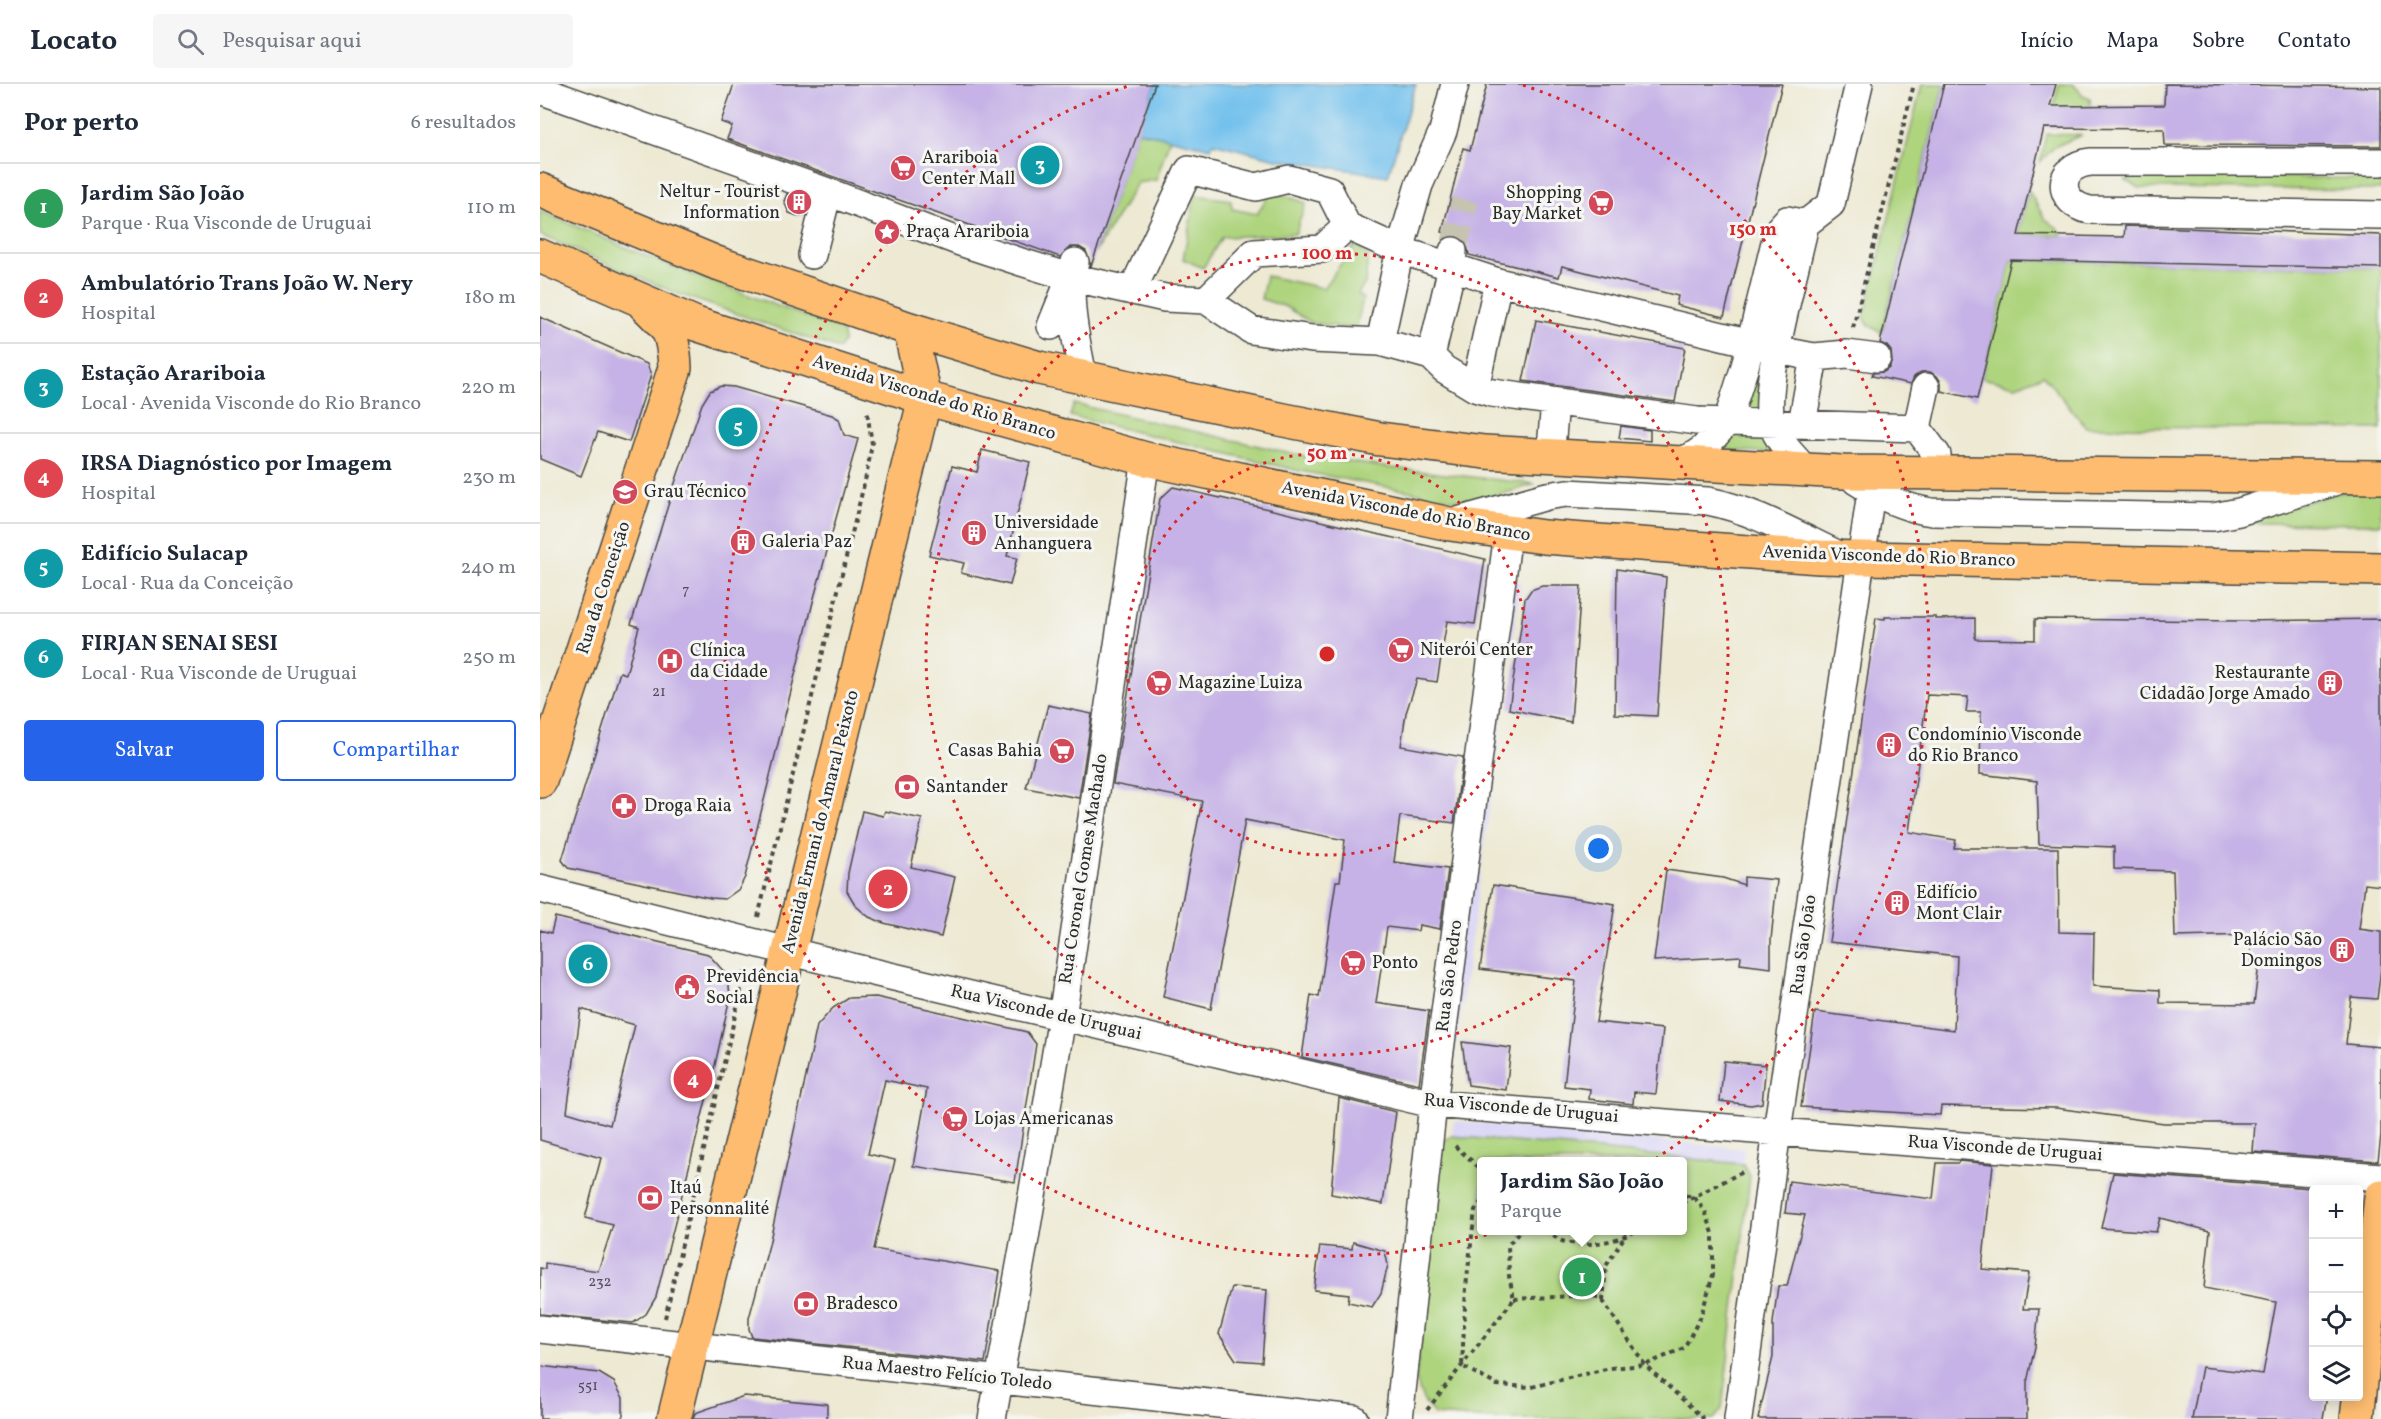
<!DOCTYPE html>
<html lang="pt">
<meta charset="utf-8">
<style>
:root{--surface:#fff;--page:#f6f6f7;--text:#1f2937;--muted:#747a83;--line:#e0e1e3;--accent:#2563eb}
body{margin:0;font-family:Vollkorn,serif;background:var(--page);color:var(--text)}
.controls{position:absolute;right:18px;bottom:18px;display:grid;overflow:hidden;border-radius:6px;box-shadow:0 3px 15px #0003}
.controls button{width:54px;height:54px;display:grid;place-items:center;padding:0;border:0;border-bottom:2px solid var(--line);background:var(--surface);color:var(--text);font:30px sans-serif}
.you{position:absolute;left:1059px;top:765px;width:21px;height:21px;margin:-15px;border:4px solid #fff;border-radius:50%;background:#1a73e8;box-shadow:0 0 0 9px #1a73e833}
.badge{display:grid;place-items:center;width:39px;height:39px;border-radius:50%;background:var(--accent);color:#fff;font-size:20px;font-weight:700}
.pin{position:absolute;translate:-50% -50%;border:3px solid #fff;box-shadow:0 2px 6px #0006}
.popup{position:absolute;left:937px;top:1073px;width:210px;height:78px;box-sizing:border-box;display:grid;place-content:center;border-radius:6px;background:var(--surface);filter:drop-shadow(0 2px 4px #0005);font-size:20px;white-space:nowrap;color:var(--muted)}
.popup b{font-size:22px;color:var(--text)}
.popup::after{content:'';position:absolute;left:50%;top:100%;margin-left:-12px;border:12px solid transparent;border-top-color:var(--surface)}
.list{margin:0;padding:0;list-style:none}
h2{display:flex;justify-content:space-between;align-items:center;height:78px;margin:0;padding:0 24px;font-size:26px}
h2 small{font-size:20px;font-weight:400;color:var(--muted)}
.list li{display:grid;grid-template-columns:39px 1fr auto;gap:18px;align-items:center;box-sizing:border-box;height:90px;padding:0 24px;border-top:2px solid var(--line)}
.list b{display:block;font-size:22px;white-space:nowrap}
.list p{margin:0;font-size:20px;white-space:nowrap;color:var(--muted)}
.list em{font-size:20px;font-style:normal;color:var(--muted)}
.actions{display:flex;gap:12px;padding:18px 24px}
.actions a{flex:1;padding:14px 0;border:2px solid var(--accent);border-radius:6px;text-align:center;font-size:21px;color:var(--accent)}
.actions .main{background:var(--accent);color:#fff}
.icon{flex:none;width:33px;height:33px;fill:none;stroke:currentColor;stroke-width:2;stroke-linecap:round;stroke-linejoin:round}
.map{position:relative;flex:none;width:1841px;height:1335px;overflow:hidden}
header{display:flex;align-items:center;gap:36px;box-sizing:border-box;height:84px;padding:0 30px;background:var(--surface);border-bottom:2px solid var(--line)}
header strong{font-size:28px}
nav{display:flex;gap:33px;margin-inline-start:auto;font-size:21px}
.search{width:420px;height:54px;background:var(--page);display:flex;align-items:center;gap:15px;box-sizing:border-box;padding:0 21px;border-radius:6px;color:var(--muted);font-size:22px}
main{display:flex}
aside{flex:1;background:var(--surface)}
.map>svg:first-child{display:block}
</style>
<header>
<strong>Locato</strong>
<div class="search"><svg class="icon" aria-label="search" viewBox="0 0 24 24"><circle cx="10" cy="10" r="6"/><path d="M15 15l6 6"/></svg>Pesquisar aqui</div>
<nav><a>Início</a><a>Mapa</a><a>Sobre</a><a>Contato</a></nav>
</header>
<main>
<aside>
<h2>Por perto<small>6 resultados</small></h2>
<ul class="list">
<li><span class="badge" style="background:#2e9e5b">1</span><div><b>Jardim São João</b><p>Parque · Rua Visconde de Uruguai</p></div><em>110 m</em></li>
<li><span class="badge" style="background:#e0444e">2</span><div><b>Ambulatório Trans João W. Nery</b><p>Hospital</p></div><em>180 m</em></li>
<li><span class="badge" style="background:#0f9aa8">3</span><div><b>Estação Arariboia</b><p>Local · Avenida Visconde do Rio Branco</p></div><em>220 m</em></li>
<li><span class="badge" style="background:#e0444e">4</span><div><b>IRSA Diagnóstico por Imagem</b><p>Hospital</p></div><em>230 m</em></li>
<li><span class="badge" style="background:#0f9aa8">5</span><div><b>Edifício Sulacap</b><p>Local · Rua da Conceição</p></div><em>240 m</em></li>
<li><span class="badge" style="background:#0f9aa8">6</span><div><b>FIRJAN SENAI SESI</b><p>Local · Rua Visconde de Uruguai</p></div><em>250 m</em></li>
</ul>
<div class="actions"><a class="main">Salvar</a><a>Compartilhar</a></div>
</aside>
<div class="map">
<svg width="1841" height="1335" viewBox="0 0 1841 1335">
<rect width="100%" height="100%" fill="#f6f6f2"/>
<filter id="ink" filterUnits="userSpaceOnUse"><feTurbulence type="fractalNoise" baseFrequency=".0167" numOctaves="2"/><feDisplacementMap in="SourceGraphic" scale="12" xChannelSelector="R" yChannelSelector="G"/><feConvolveMatrix kernelMatrix="1 2 1 2 8 2 1 2 1" color-interpolation-filters="sRGB"/></filter>
<filter id="wash" filterUnits="userSpaceOnUse"><feTurbulence type="fractalNoise" baseFrequency=".008" numOctaves="4" result="noise"/><feDisplacementMap in="SourceGraphic" scale="24" xChannelSelector="R" yChannelSelector="G"/><feGaussianBlur stdDeviation="1.35" result="paint"/><feColorMatrix in="noise" values="0 0 0 0 0 0 0 0 0 0 0 0 0 0 0 0 0 1.4 0 .05"/><feComposite in="paint" operator="in"/></filter>
<g filter="url(#wash)">
<rect width="100%" height="100%" fill="#ede9d3"/>
<path fill="#dad6f7" d="M972,496L981,497L914,977L902,976Z
M914,1037L1204,1065L1203,1080L912,1052Z"/>
<path fill="#aed47e" stroke="#6c8054" stroke-width="1.5" fill-rule="evenodd" d="M1382,0H1404L1342,249L1330,242L1324,234Z
M1519,0H1533L1543,11L1550,14L1551,25L1513,24Z
M598,47L630,54L616,96L597,99L556,168Z
M1506,50L1542,51L1514,63L1500,78Z
M1602,90L1841,95V106L1600,104L1585,96Z
M731,107L766,119L755,150L682,153L663,184L643,175L655,111L691,116L692,125L717,130Z
M1489,107L1505,135L1519,145L1522,152L1478,151Z
M0,127L125,180L302,246L304,256L299,265L136,209L0,151Z
M815,161L828,173L825,199L818,210L823,215L816,245L772,239L744,222L721,215L726,192L783,204Z
M1471,176L1841,184V345L1546,343L1503,291L1476,302L1442,294Z
M1212,283L1223,285L1235,368L1176,367Z
M534,320L759,371L851,384L995,400L933,419L760,387L530,332Z
M1802,408H1841V440L1713,439V433Z
M912,1052L1203,1080L1210,1092L1182,1325L1174,1335H952L895,1331C883,1319 880,1310 876,1294L900,1059ZM942,1078H1142V1146H942Z"/>
<path fill="#73c1ed" stroke="#4f768c" stroke-width="1.5" d="M615,0H876L848,92L736,75L673,59L671,64L598,47Z"/>
<g id="blocks">
<path fill="#c6b2e6" fill-rule="evenodd" d="M194,0H615L551,182L546,167L539,163H530L520,173L187,55L192,42L181,38Z
M947,0H1242L1184,233L1136,221L1138,212L1022,182L1019,193L929,171L927,161L922,154L915,151L908,152V150L902,148L923,64L930,66Z
M1404,0H1516L1510,22L1624,21L1625,0L1841,3V62L1625,61L1624,45L1504,44L1478,151L1584,153L1585,142L1841,151V184L1471,176L1437,315L1401,307V298L1397,292L1390,288H1381L1374,293L1371,300L1332,292L1333,289L1344,288L1349,284L1352,277L1351,267L1347,262L1340,259Z
M247,110L269,118L266,130L258,132L249,129L244,117Z
M0,233L107,280L111,291L89,358L58,348L41,392L0,375Z
M996,236L1145,264L1135,318L983,297Z
M181,302L194,303L292,331L299,335L304,351L318,355L274,514L205,793L199,805L185,815L171,814L28,784L22,776L80,588L86,590L99,543L91,540L135,399L162,320L170,307Z
M1081,342L1110,346V357L1079,354Z
M442,366L490,378L467,472L477,474L470,501L421,489L424,479L389,471L412,382L437,388Z
M633,403L945,475L935,540L907,537L897,598L877,595L866,629L861,662L923,673L914,739L860,732L854,778L908,785L900,845L879,841L878,847L847,843L836,919L889,927L879,1000L762,973L771,911L779,913L796,797H800L805,756L705,736L671,925L623,913L662,717L573,700L620,415Z
M1077,485L1126,493L1117,632L1075,630Z
M1002,502H1041L1031,638L969,625L985,515L991,506Z
M1345,533H1396V535L1435,534V555L1495,556V535L1702,537L1841,535V802L1825,800L1819,845L1841,848V884L1837,915L1811,913L1806,960L1841,963V1051L1838,1077L1713,1068L1715,1039H1624L1516,1024L1401,1022L1400,1031L1261,1023L1275,928L1414,946L1417,872L1289,858L1336,534L1345,535ZM1387,611L1428,613L1426,628H1441L1440,690L1497,697L1499,760L1574,763V785L1633,787L1635,853L1712,851L1710,879L1719,880L1714,920L1620,919V906L1553,902L1554,849L1519,848L1518,764H1414L1416,756L1369,748Z
M508,621L552,630L539,714L486,704Z
M322,727L343,732L345,727L382,735L371,783L415,793L401,853L344,839L329,833L316,822L307,807L308,789Z
M1126,786L1183,794L1204,801V793L1237,796L1231,856V884L1200,880L1201,872L1114,877Z
M953,801L1075,820L1056,938L1123,945L1116,1010L1094,1008L1093,1020L1049,1015L1050,1005L1024,1002L1036,897L940,885Z
M15,833L168,870L188,892L190,913L175,981L116,1213L106,1230L93,1239L0,1230V1184L5,1185V1179L58,1187L73,1141L45,1134L61,1074L0,1056V846L11,849ZM41,925L95,941L70,1041L27,1028Z
M336,913L487,948L496,960L475,1098L373,1082L387,1005L345,996L328,1070L355,1076L334,1165L460,1187L445,1278L212,1253L209,1245V1234L229,1161L277,942L293,924L309,914Z
M922,958L971,964L966,1006L928,1001Z
M1184,977L1226,981L1222,1019L1211,1021L1180,1017Z
M799,1014L856,1028L843,1120L791,1110Z
M1419,1077L1453,1080L1442,1185L1489,1189L1483,1225H1499L1495,1263L1487,1298V1335H1218L1233,1273V1239L1238,1202H1247L1265,1131L1245,1129L1249,1097L1393,1115L1397,1079H1418Z
M1573,1089L1797,1106H1773V1312H1787L1783,1335H1652L1662,1283L1723,1290L1736,1218L1664,1204L1670,1147L1620,1134L1616,1148L1561,1144Z
M813,1158L845,1167L848,1181L841,1209L832,1223L808,1218L809,1210L774,1206L780,1162L812,1165Z
M692,1203L727,1206L722,1278L696,1276L679,1250Z
M0,1282L59,1289L74,1298L83,1314V1335H0Z
M204,1312L287,1320V1335H153L155,1329Z"/>
</g>
</g>
<g filter="url(#ink)">
<use href="#blocks" fill-opacity="0" stroke="#484844" stroke-width="1.5"/>
<g fill="none" stroke-linecap="round" stroke-linejoin="round">
<path stroke="#c6c3b1" stroke-width="27" stroke-dasharray="27 14" stroke-linecap="butt" d="M913,167L925,116"/>
<g stroke="#484844" stroke-width="30">
<path id="minor" d="M0,6L288,108L420,158L481,178L530,193L625,214L666,216L711,246L772,255L840,258L891,272L904,285L935,304L952,309L1157,337L1377,344
M1841,78H1551C1515,81 1516,120 1550,126L1841,131
M272,171L288,108
M535,178C525,212 537,259 543,293
M592,207L649,86L716,103L749,95L789,106L807,142
M666,216L714,169L782,165L807,142L860,166L958,198L1248,268L1274,273L1307,270L1337,274
M511,242L528,200
M840,258L860,166L879,101L903,47L915,0
M891,272L912,183L913,167
M935,304L958,198
M1262,340L1274,273
M1377,344L1386,303
M1377,344L1397,371
M1012,353L1015,318
M1133,379L1151,373L1164,364L1187,338L1205,282L1238,146L1247,136L1265,140L1291,120L1319,0
M1265,385C1253,372 1238,357 1232,340C1220,306 1257,181 1265,140
M1316,397C1339,412 1364,424 1392,428L1673,433L1699,428L1794,398
M914,438L1007,412L1027,409L1168,417C1214,426 1256,451 1299,471
M0,805L316,884L893,1020L1288,1052L1841,1093
M0,1245L814,1335
M452,1335L485,1154L522,933L606,375
M859,1335L893,1020L968,449
M1198,1335L1237,1047L1334,388"/>
</g>
<g stroke="#484844" stroke-width="36">
<path id="major" d="M0,106L174,178L370,245L499,284L744,336L840,355L945,368L1303,388L1841,393
M0,172L156,240L385,314L606,375L910,440L1004,453L1279,473L1841,485
M0,697L135,284C133,247 129,244 104,220
M134,1335L385,314L370,245
M1817,1335L1841,1113"/>
</g>
<path stroke="#484844" stroke-width="4" stroke-dasharray="4.5 4.5" stroke-linecap="butt" d="M1313,244L1374,0
M218,833L327,388L332,360L327,327
M915,1062L942,1086
M942,1117L935,1126L926,1203L922,1282L957,1301L992,1303L1070,1284L1105,1281L1144,1264L1161,1232L1173,1191V1149L1165,1127L1154,1113L1142,1111
M1142,1119L1206,1086
M1006,1146C1011,1150 1017,1155 1022,1157C1044,1164 1078,1158 1097,1146
M974,1215L1052,1211L1063,1217L1105,1281L1164,1335
M1063,1217L1066,1182L1083,1155
M125,1234L206,884
M887,1326L974,1215L969,1192L968,1161L981,1146"/>
<use href="#minor" stroke="#fff" stroke-width="27"/>
<use href="#major" stroke="#fdbc70" stroke-width="33"/>
</g>
</g>
<g fill="none" stroke="#d62828" stroke-width="3" stroke-dasharray="3 6">
<circle cx="787" cy="570" r="201"/>
<circle cx="787" cy="570" r="401"/>
<path d="M983 1A602 602 0 1 1 591 1"/>
</g>
<defs>
<g id="supermarket-disc" transform="scale(1.35)"><circle r="9.5" fill="#d1495b" stroke="#f6f6f2"/><path d="M-6-5.5h2.5l.6 2H6L4.5 2H-2.5L-4.4-4H-6ZM-1.5 3.2a1.3 1.3 0 1 0 .1 0ZM3 3.2a1.3 1.3 0 1 0 .1 0Z" fill="#fff"/></g>
<g id="building-disc" transform="scale(1.35)"><circle r="9.5" fill="#d1495b" stroke="#f6f6f2"/><path d="M-4-6H4V6H1V3H-1V6H-4ZM-2.5-4.3h1.7v1.8h-1.7ZM.8-4.3h1.7v1.8H.8ZM-2.5-1h1.7V.8h-1.7ZM.8-1h1.7V.8H.8Z" fill="#fff"/></g>
<g id="sight-disc" transform="scale(1.35)"><circle r="9.5" fill="#d1495b" stroke="#f6f6f2"/><path d="M0-6L1.8-2.2L6-1.7L2.9 1.2L3.7 5.4L0 3.3L-3.7 5.4L-2.9 1.2L-6-1.7L-1.8-2.2Z" fill="#fff"/></g>
<g id="university-disc" transform="scale(1.35)"><circle r="9.5" fill="#d1495b" stroke="#f6f6f2"/><path d="M0-5L7-2L0 1L-7-2ZM-4 1L0 2.5L4 1V4Q0 6-4 4Z" fill="#fff"/></g>
<g id="hospital-disc" transform="scale(1.35)"><circle r="9.5" fill="#d1495b" stroke="#f6f6f2"/><path d="M-5-5h3v3.5h4V-5h3V5h-3V1.5h-4V5h-3Z" fill="#fff"/></g>
<g id="bank-disc" transform="scale(1.35)"><circle r="9.5" fill="#d1495b" stroke="#f6f6f2"/><path d="M-6-4H6V4H-6ZM0-2.3a2.3 2.3 0 1 0 0 4.6a2.3 2.3 0 1 0 0-4.6Z" fill="#fff"/></g>
<g id="pharmacy-disc" transform="scale(1.35)"><circle r="9.5" fill="#d1495b" stroke="#f6f6f2"/><path d="M-2-6h4v4h4v4h-4v4h-4v-4h-4v-4h4Z" fill="#fff"/></g>
<g id="civic-disc" transform="scale(1.35)"><circle r="9.5" fill="#d1495b" stroke="#f6f6f2"/><path d="M-.6-6.5H3V-4.5H.6V-3L4-1V1h2V6H-6V1h2V-1L-.6-3ZM-1.2 2.5V6h2.4V2.5Z" fill="#fff"/></g>
</defs>
<g fill-rule="evenodd">
<use href="#supermarket-disc" x="363" y="84"/>
<use href="#building-disc" x="259" y="118"/>
<use href="#supermarket-disc" x="1061" y="119"/>
<use href="#sight-disc" x="347" y="148"/>
<use href="#university-disc" x="85" y="408"/>
<use href="#building-disc" x="434" y="449"/>
<use href="#building-disc" x="203" y="458"/>
<use href="#supermarket-disc" x="861" y="566"/>
<use href="#hospital-disc" x="130" y="577"/>
<use href="#supermarket-disc" x="619" y="599"/>
<use href="#building-disc" x="1790" y="599"/>
<use href="#building-disc" x="1349" y="661"/>
<use href="#supermarket-disc" x="522" y="667"/>
<use href="#bank-disc" x="367" y="703"/>
<use href="#pharmacy-disc" x="84" y="722"/>
<use href="#building-disc" x="1357" y="819"/>
<use href="#building-disc" x="1802" y="866"/>
<use href="#supermarket-disc" x="813" y="879"/>
<use href="#civic-disc" x="147" y="903"/>
<use href="#supermarket-disc" x="415" y="1035"/>
<use href="#bank-disc" x="110" y="1114"/>
<use href="#bank-disc" x="266" y="1220"/>
</g>
<g text-anchor="middle" dominant-baseline="central" stroke-width="6" stroke-linejoin="round" paint-order="stroke">
<g font-size="15" fill="#524d5a">
<text x="146" y="506">7</text>
<text x="119" y="608">21</text>
<text x="60" y="1198">232</text>
<text x="48" y="1302">551</text>
</g>
<g font-size="18" fill="#2b2b2b" stroke="#f6f6f2" text-anchor="start">
<text x="382" y="74">Arariboia<tspan x="382" dy="21">Center Mall</tspan></text>
<text x="240" y="108" text-anchor="end">Neltur - Tourist<tspan x="240" dy="21">Information</tspan></text>
<text x="1042" y="109" text-anchor="end">Shopping<tspan x="1042" dy="21">Bay Market</tspan></text>
<text x="366" y="148">Praça Arariboia</text>
<text x="104" y="408">Grau Técnico</text>
<text x="454" y="439">Universidade<tspan x="454" dy="21">Anhanguera</tspan></text>
<text x="222" y="458">Galeria Paz</text>
<text x="880" y="566">Niterói Center</text>
<text x="150" y="567">Clínica<tspan x="150" dy="21">da Cidade</tspan></text>
<text x="1770" y="589" text-anchor="end">Restaurante<tspan x="1770" dy="21">Cidadão Jorge Amado</tspan></text>
<text x="638" y="599">Magazine Luiza</text>
<text x="1368" y="651">Condomínio Visconde<tspan x="1368" dy="21">do Rio Branco</tspan></text>
<text x="502" y="667" text-anchor="end">Casas Bahia</text>
<text x="386" y="703">Santander</text>
<text x="104" y="722">Droga Raia</text>
<text x="1376" y="809">Edifício<tspan x="1376" dy="21">Mont Clair</tspan></text>
<text x="1782" y="856" text-anchor="end">Palácio São<tspan x="1782" dy="21">Domingos</tspan></text>
<text x="832" y="879">Ponto</text>
<text x="166" y="893">Previdência<tspan x="166" dy="21">Social</tspan></text>
<text x="434" y="1035">Lojas Americanas</text>
<text x="130" y="1104">Itaú<tspan x="130" dy="21">Personnalité</tspan></text>
<text x="286" y="1220">Bradesco</text>
</g>
<g font-size="18" fill="#2b2b2b" stroke="#f6f6f2">
<text transform="translate(394 314) rotate(17)">Avenida Visconde do Rio Branco</text>
<text transform="translate(866 428) rotate(11)">Avenida Visconde do Rio Branco</text>
<text transform="translate(1349 473) rotate(2)">Avenida Visconde do Rio Branco</text>
<text transform="translate(64 504) rotate(-72)">Rua da Conceição</text>
<text transform="translate(281 738) rotate(-76)">Avenida Ernani do Amaral Peixoto</text>
<text transform="translate(544 785) rotate(-81)">Rua Coronel Gomes Machado</text>
<text transform="translate(1264 861) rotate(-82)">Rua São João</text>
<text transform="translate(910 892) rotate(-83)">Rua São Pedro</text>
<text transform="translate(506 929) rotate(13)">Rua Visconde de Uruguai</text>
<text transform="translate(981 1025) rotate(5)">Rua Visconde de Uruguai</text>
<text transform="translate(1465 1065) rotate(4)">Rua Visconde de Uruguai</text>
<text transform="translate(407 1290) rotate(6)">Rua Maestro Felício Toledo</text>
</g>
</g>
<circle cx="787" cy="570" r="9" fill="#d62828" stroke="#f6f6f2" stroke-width="3"/>
<g font-size="18" text-anchor="middle" font-weight="bold" fill="#d62828" stroke="#f6f6f2" stroke-width="6" stroke-linejoin="round" paint-order="stroke">
<text x="1213" y="151">150 m</text>
<text x="787" y="175">100 m</text>
<text x="787" y="375">50 m</text>
</g>
</svg>
<div class="controls">
<button>+</button>
<button>−</button>
<button><svg class="icon" aria-label="locate" viewBox="0 0 24 24"><circle cx="12" cy="12" r="6"/><path d="M12 2v4M12 18v4M2 12h4M18 12h4"/></svg></button>
<button><svg class="icon" aria-label="layers" viewBox="0 0 24 24"><path d="M12 4l9 5-9 5-9-5zM3 14l9 5 9-5"/></svg></button>
</div>
<div class="you"></div>
<div class="pin badge" style="left:1042px;top:1193px;background:#2e9e5b">1</div>
<div class="popup"><b>Jardim São João</b>Parque</div>
<div class="pin badge" style="left:348px;top:805px;background:#e0444e">2</div>
<div class="pin badge" style="left:500px;top:81px;background:#0f9aa8">3</div>
<div class="pin badge" style="left:153px;top:995px;background:#e0444e">4</div>
<div class="pin badge" style="left:198px;top:343px;background:#0f9aa8">5</div>
<div class="pin badge" style="left:48px;top:880px;background:#0f9aa8">6</div>
</div>
</main>
